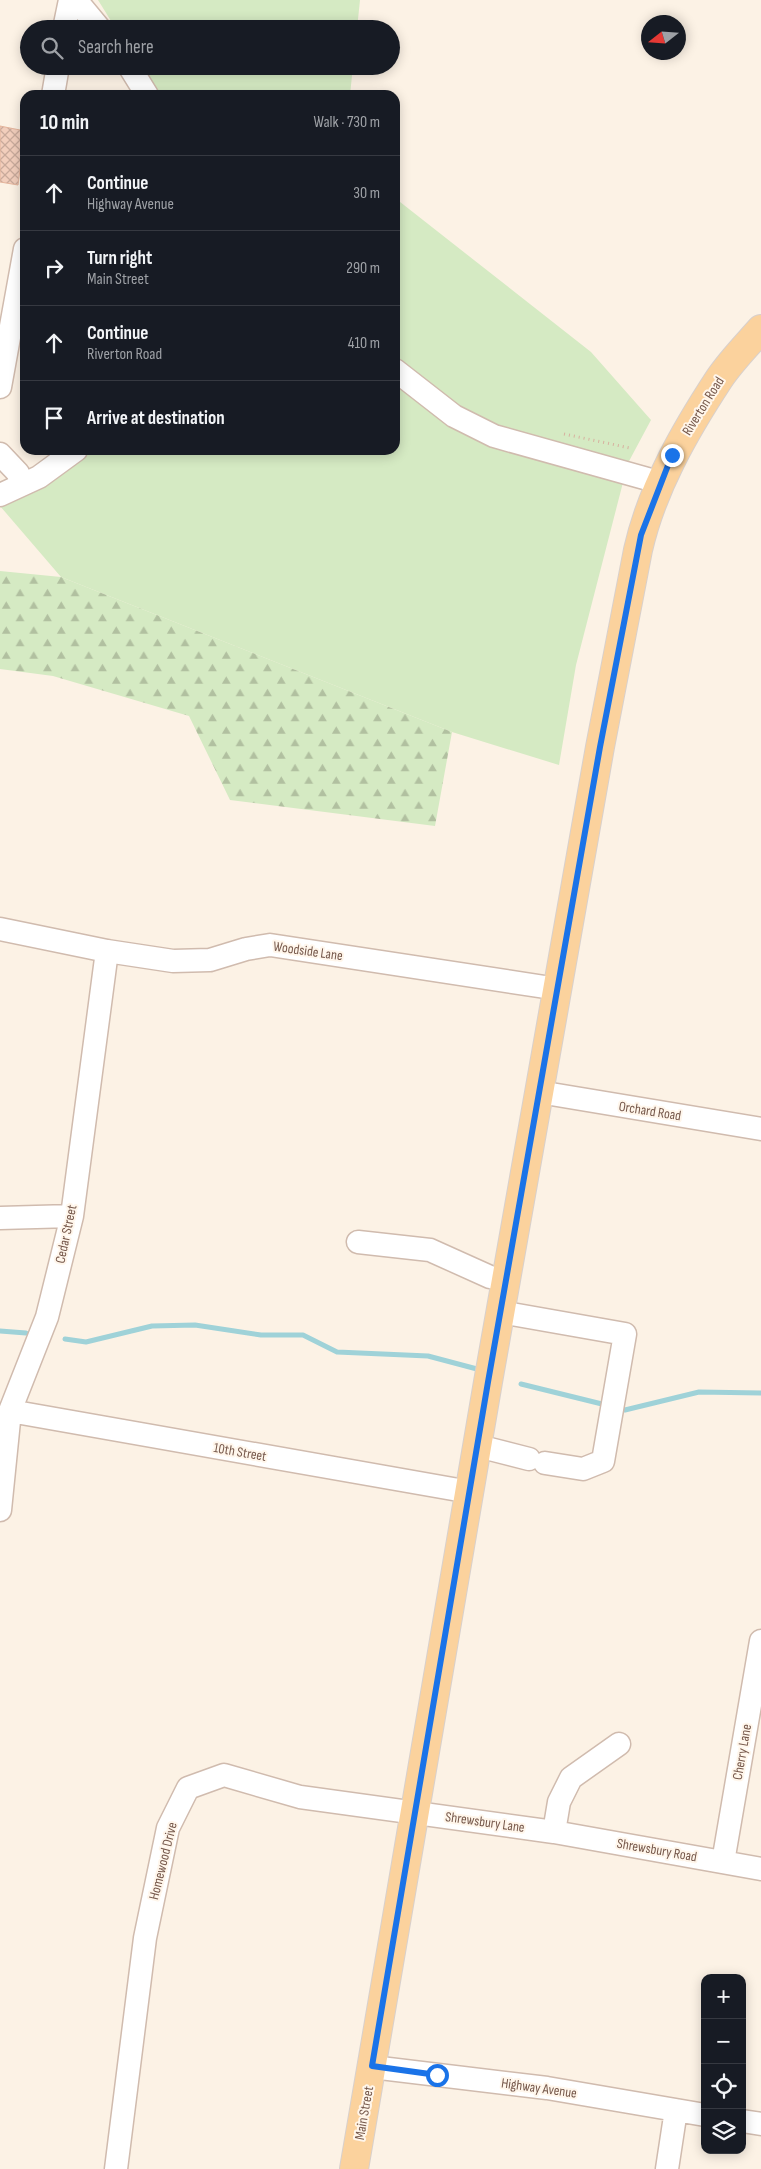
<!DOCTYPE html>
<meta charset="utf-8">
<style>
:root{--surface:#171b24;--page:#242831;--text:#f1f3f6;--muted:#9ea1a6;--line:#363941}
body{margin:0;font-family:"Sofia Sans Condensed",sans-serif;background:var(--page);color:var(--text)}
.controls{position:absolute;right:15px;bottom:15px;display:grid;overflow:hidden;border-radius:10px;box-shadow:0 2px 12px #0003}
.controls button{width:45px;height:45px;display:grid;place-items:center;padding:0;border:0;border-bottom:1px solid var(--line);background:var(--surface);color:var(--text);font:25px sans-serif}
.compass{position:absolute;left:641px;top:15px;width:45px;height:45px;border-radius:50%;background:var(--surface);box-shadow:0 2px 12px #0003;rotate:253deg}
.stop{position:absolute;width:15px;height:15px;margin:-11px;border:4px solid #1a73e8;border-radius:50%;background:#fff}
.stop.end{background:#1a73e8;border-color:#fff;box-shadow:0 1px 5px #0008}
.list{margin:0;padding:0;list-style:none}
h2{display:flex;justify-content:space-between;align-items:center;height:65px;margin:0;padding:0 20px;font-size:21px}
h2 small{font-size:16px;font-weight:400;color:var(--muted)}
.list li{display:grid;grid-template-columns:32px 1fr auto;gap:15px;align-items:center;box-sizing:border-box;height:75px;padding:0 20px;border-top:1px solid var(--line)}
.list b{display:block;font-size:19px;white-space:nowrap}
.list p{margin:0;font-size:16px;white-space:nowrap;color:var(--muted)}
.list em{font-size:16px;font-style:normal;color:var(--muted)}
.icon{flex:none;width:28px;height:28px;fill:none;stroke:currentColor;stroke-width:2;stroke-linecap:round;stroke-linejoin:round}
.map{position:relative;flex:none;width:761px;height:2169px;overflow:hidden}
.search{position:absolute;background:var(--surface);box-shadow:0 2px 12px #0003;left:20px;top:20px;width:380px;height:55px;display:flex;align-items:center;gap:12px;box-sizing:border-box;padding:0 18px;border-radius:28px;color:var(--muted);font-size:19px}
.panel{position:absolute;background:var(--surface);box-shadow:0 2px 12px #0003;left:20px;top:90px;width:380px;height:365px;border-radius:15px}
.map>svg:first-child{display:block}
</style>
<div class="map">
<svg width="761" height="2169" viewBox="0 0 761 2169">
<defs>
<pattern id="forest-firs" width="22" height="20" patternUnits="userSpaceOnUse" patternTransform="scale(1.25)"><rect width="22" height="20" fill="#d5eac3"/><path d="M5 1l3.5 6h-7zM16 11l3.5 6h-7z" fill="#b1c0a0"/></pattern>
<pattern id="building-cross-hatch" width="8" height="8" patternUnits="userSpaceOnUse" patternTransform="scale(1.25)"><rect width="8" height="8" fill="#f2cebc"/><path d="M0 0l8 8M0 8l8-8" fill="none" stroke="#c9aa9b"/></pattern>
</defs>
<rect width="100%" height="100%" fill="#fcf2e5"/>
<path fill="#d5eac3" d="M98,0H360L357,29H116Z
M140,66H353L350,95H158Z
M395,198L591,352L651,420L628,463L576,665L559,765L452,732L61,577L0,506V503L78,450H395Z"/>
<path fill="url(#forest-firs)" d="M0,571L61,577L452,732L435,826L230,800L189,716L53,676L0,669Z"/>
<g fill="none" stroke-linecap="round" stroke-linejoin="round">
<path stroke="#9fd2d8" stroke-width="5" d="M0,1331L26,1333
M65,1339L86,1342L152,1326L195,1325L261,1335H303L337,1352L428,1356L477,1369
M521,1384L606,1405
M617,1408L625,1410L699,1392L761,1393"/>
</g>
<path fill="url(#building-cross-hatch)" stroke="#e4b49c" d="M0,126L25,131L18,185L0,182Z"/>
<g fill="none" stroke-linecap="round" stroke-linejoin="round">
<g stroke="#d0bbae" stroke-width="25">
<path id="minor" d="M76,0L100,29
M64,29L70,0
M129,66L147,95
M53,95L58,66
M395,370L454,416L494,436L662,483
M0,387L25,249
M0,454L18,473L21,485
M0,495L39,477L76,450
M0,929L107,951L173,961L210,960L246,949L270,945L558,989
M539,1092L761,1129
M0,1218L72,1216
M358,1242L430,1250L490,1277L506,1280
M500,1312L625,1334L603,1461L583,1469L545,1463
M10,1411L470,1492
M478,1446L529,1459
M0,1510L10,1411L47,1317L72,1216L107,951
M554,1832L559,1802L571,1778L619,1744
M723,1862L761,1641
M372,2067L547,2088L705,2115
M742,2121L761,2124
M116,2169L145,1938L168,1828L188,1788L224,1775L300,1797L554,1832L761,1869
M667,2169L676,2110"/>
</g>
<g stroke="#d8d0cc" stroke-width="30">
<path id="major" d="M354,2169L488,1382L600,747L638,550C652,488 685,431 719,379C731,361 747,345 761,329"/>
</g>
<path stroke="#d7b19f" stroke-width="3" stroke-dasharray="1 4" stroke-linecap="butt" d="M564,434L630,448"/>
<use href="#minor" stroke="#fff" stroke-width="22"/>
<use href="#major" stroke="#fbd29d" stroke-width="28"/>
</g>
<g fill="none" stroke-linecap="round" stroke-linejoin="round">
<path stroke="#1a73e8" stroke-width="6" d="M437,2075L372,2066L488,1382L600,747L641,535L672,455"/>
</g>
<g text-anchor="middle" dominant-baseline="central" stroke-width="4" stroke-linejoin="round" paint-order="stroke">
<g font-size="14" fill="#75574a" stroke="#fff6eb">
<text transform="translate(703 406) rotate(-58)">Riverton Road</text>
<text transform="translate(308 951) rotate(8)">Woodside Lane</text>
<text transform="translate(650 1111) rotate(9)">Orchard Road</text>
<text transform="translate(66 1234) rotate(-78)">Cedar Street</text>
<text transform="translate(240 1452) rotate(10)">10th Street</text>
<text transform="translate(742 1752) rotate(-80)">Cherry Lane</text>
<text transform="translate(485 1822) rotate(8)">Shrewsbury Lane</text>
<text transform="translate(657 1850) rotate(10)">Shrewsbury Road</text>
<text transform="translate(163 1861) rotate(-76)">Homewood Drive</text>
<text transform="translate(539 2088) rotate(8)">Highway Avenue</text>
<text transform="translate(364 2113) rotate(-80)">Main Street</text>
</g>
</g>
</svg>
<div class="controls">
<button>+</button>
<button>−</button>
<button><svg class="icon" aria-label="locate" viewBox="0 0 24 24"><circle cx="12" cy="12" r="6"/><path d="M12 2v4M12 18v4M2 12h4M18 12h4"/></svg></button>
<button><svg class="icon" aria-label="layers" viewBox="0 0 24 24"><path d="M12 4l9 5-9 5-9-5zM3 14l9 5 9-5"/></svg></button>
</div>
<svg class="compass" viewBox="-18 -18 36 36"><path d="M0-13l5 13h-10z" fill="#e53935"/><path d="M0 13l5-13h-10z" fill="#9ea1a6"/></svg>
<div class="stop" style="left:437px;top:2075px"></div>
<div class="stop end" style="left:672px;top:455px"></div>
<div class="search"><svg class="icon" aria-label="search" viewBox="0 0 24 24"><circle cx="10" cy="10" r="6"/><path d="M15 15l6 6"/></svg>Search here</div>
<section class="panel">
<h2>10 min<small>Walk · 730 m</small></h2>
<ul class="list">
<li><svg class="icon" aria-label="ahead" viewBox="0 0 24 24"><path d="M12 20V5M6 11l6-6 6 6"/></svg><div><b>Continue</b><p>Highway Avenue</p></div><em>30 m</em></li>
<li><svg class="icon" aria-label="right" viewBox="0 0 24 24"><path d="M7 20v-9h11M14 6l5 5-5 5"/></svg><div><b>Turn right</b><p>Main Street</p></div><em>290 m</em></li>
<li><svg class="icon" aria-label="ahead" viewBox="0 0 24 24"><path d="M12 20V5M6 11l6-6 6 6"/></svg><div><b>Continue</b><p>Riverton Road</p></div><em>410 m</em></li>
<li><svg class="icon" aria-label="arrive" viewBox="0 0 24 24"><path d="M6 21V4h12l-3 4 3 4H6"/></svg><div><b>Arrive at destination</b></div></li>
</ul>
</section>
</div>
